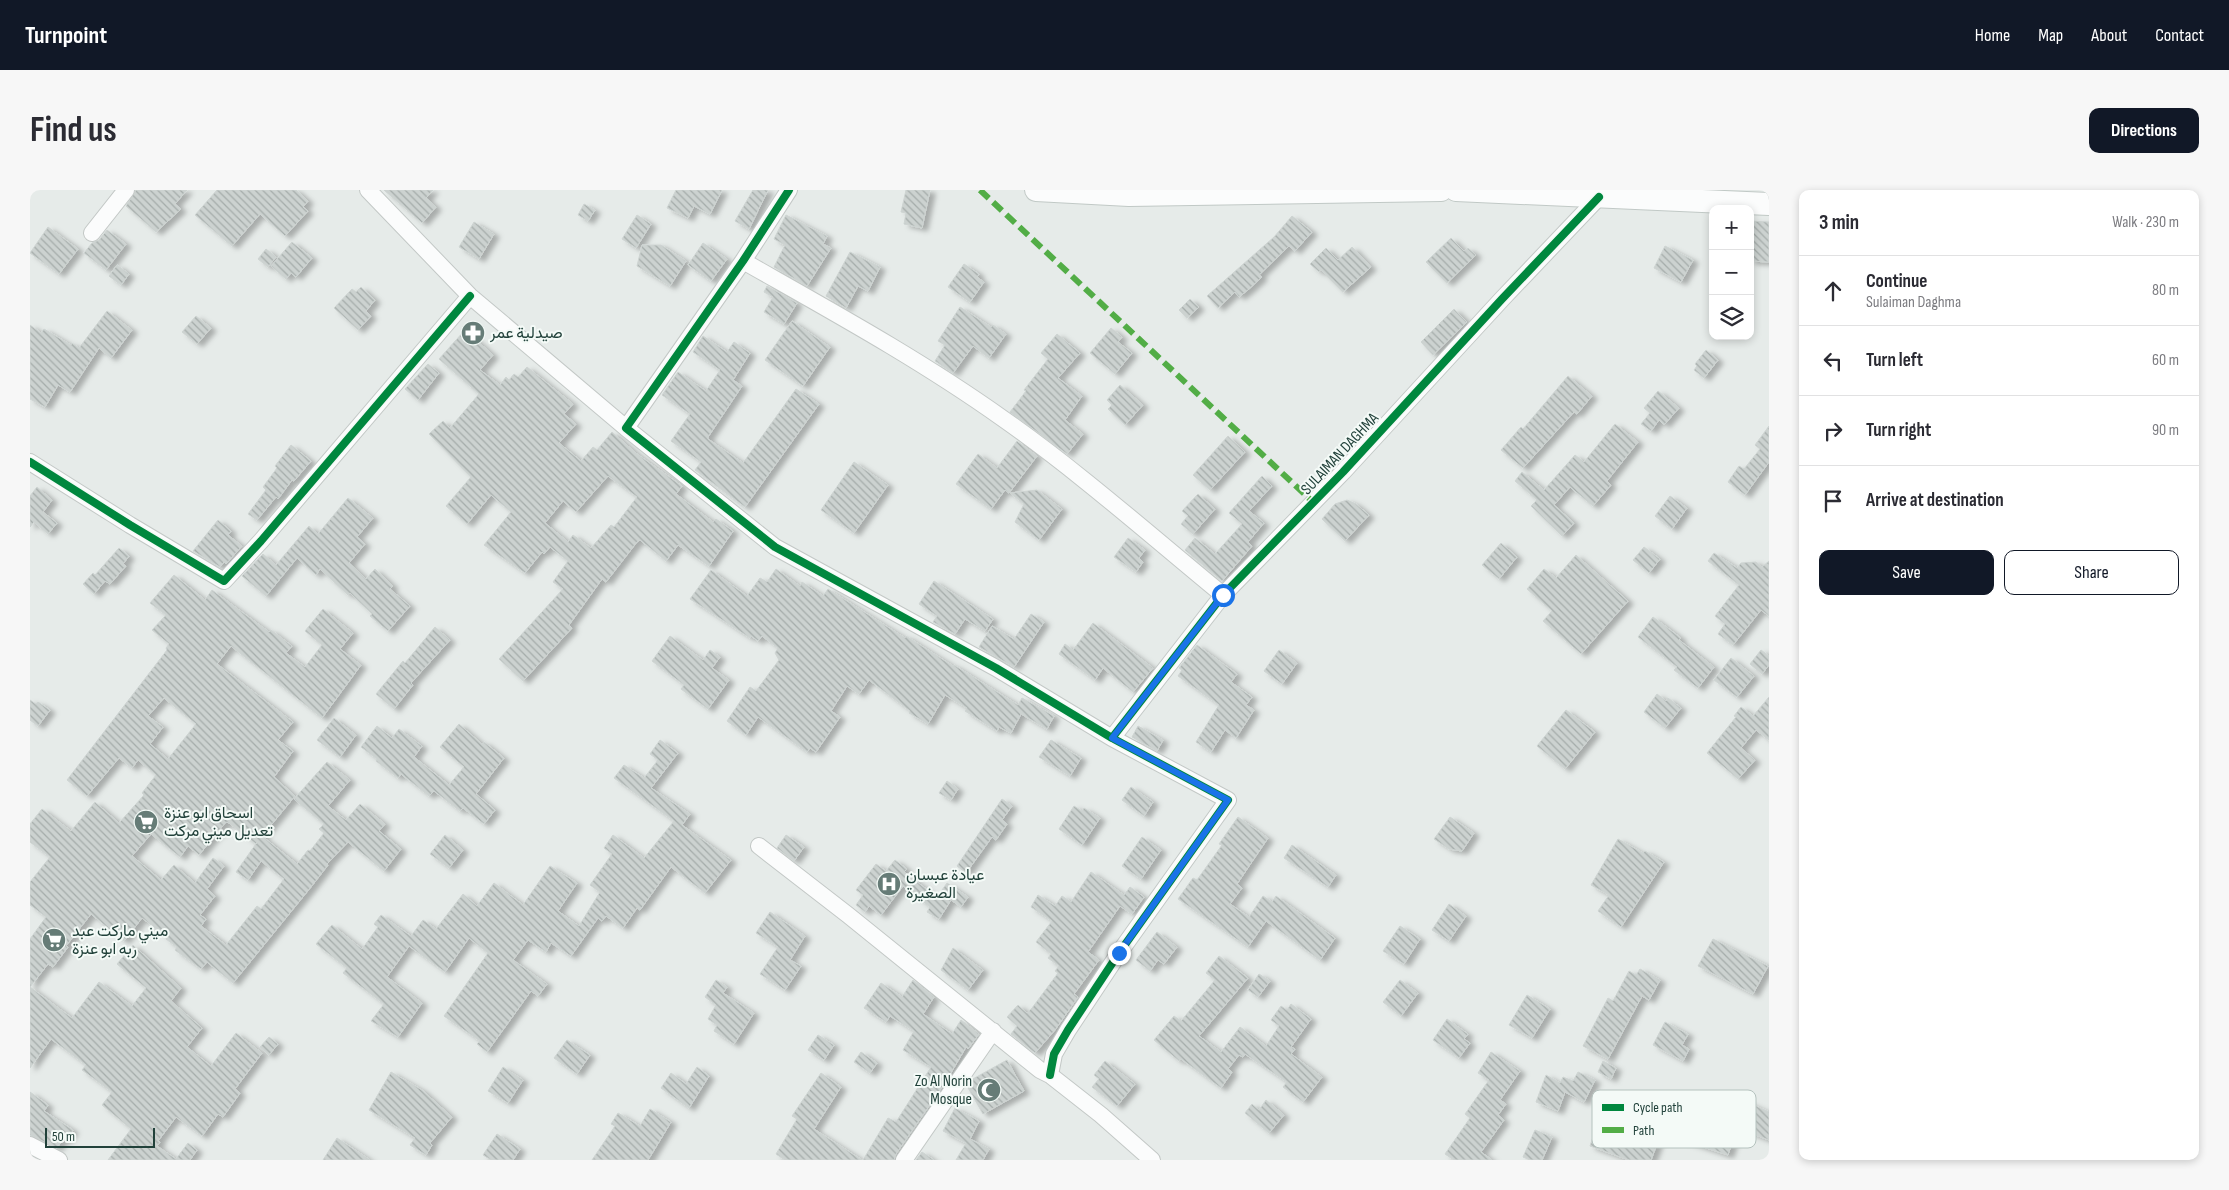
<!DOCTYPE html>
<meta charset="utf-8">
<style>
:root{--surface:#fff;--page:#f7f7f7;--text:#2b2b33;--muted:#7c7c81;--line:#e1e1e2;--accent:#111827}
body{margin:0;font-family:"Sofia Sans Condensed",Vazirmatn,sans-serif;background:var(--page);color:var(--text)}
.controls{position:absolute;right:15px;top:15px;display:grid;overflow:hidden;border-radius:10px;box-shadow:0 2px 8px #0003}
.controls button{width:45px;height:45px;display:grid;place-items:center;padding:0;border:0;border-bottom:1px solid var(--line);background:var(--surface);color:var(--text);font:25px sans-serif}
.scale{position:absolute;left:15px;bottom:12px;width:110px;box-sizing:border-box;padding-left:5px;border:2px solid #21413a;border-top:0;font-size:14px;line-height:18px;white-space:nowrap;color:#21413a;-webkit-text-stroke:4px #f4faf7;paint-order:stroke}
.stop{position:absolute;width:15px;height:15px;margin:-11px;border:4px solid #1a73e8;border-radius:50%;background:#fff}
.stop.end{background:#1a73e8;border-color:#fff;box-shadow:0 1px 5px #0008}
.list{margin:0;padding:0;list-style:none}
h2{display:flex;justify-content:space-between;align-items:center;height:65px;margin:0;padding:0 20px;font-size:21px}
h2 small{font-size:16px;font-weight:400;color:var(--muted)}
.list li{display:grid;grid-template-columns:32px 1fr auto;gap:15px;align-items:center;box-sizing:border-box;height:70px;padding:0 20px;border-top:1px solid var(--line)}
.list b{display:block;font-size:19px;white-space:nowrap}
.list p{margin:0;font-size:16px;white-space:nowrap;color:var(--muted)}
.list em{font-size:16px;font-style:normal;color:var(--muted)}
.actions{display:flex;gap:10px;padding:15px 20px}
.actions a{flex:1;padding:11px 0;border:1px solid var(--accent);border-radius:10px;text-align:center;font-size:18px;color:var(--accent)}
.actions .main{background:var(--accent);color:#fff}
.icon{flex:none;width:28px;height:28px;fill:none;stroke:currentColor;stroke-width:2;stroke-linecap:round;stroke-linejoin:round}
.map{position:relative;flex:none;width:1739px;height:970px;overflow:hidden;border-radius:10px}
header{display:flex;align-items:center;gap:30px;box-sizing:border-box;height:70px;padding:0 25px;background:var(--accent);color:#fff}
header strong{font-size:24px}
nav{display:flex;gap:28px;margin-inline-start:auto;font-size:18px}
.intro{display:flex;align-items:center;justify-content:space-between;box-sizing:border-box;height:120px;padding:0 30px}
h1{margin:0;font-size:35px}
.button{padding:12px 22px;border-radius:10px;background:var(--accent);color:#fff;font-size:18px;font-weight:700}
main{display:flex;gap:30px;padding:0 30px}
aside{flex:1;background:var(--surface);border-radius:10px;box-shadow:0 2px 8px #0003}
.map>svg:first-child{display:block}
</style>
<header>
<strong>Turnpoint</strong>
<nav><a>Home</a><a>Map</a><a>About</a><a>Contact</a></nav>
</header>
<div class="intro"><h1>Find us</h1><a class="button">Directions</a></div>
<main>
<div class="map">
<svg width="1739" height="970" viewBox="0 0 1739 970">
<defs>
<pattern id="building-back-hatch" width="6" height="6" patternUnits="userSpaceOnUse" patternTransform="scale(1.25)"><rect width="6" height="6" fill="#ccd2d0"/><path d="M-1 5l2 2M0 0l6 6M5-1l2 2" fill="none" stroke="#a5acaa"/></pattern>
<filter id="shadow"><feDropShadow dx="5.5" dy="3" stdDeviation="2.5" flood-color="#0004"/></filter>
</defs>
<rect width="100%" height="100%" fill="#e6ebe9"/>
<path fill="url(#building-back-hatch)" stroke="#ced4d2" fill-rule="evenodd" filter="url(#shadow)" d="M106,0H157L145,14L151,19L126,42L96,16Z
M187,0H266L278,11L273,17L278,21L255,46L230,24L202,56L165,25Z
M354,0H403L396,8L406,17L392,33Z
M646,0H692L680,24L664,16L658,28L637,18Z
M723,0H738L719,39L705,31Z
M876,0H900L892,38L874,34L876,23L871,22Z
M554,14L565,20L558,31L548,25Z
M607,25L621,34L606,58L592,49Z
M756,25L797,46L793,54L801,58L777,96L744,77L755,55L744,49Z
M1262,26L1282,42L1265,61L1259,56L1229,85L1232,87L1219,99L1209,107L1205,102L1188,118L1177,106L1244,47Z
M1720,31L1739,32V72L1720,71Z
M444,32L464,44L449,69L429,57Z
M18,37L48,59L29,84L0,63Z
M77,40L96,54L76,80L54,63L62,53L69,50Z
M1421,48L1434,61L1438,58L1446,65L1417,93L1396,72Z
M262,52L282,68L266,87L261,83L256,89L241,76Z
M673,53L697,69L681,91L658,75Z
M612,55H631L656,71L640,96L607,76Z
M1635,56L1663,70L1651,92L1624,78Z
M1322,57L1341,77L1313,102L1291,80L1289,82L1280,74L1296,58L1308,70Z
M236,59L246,67L238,77L228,69Z
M820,62L850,77L838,101L828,96L816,118L796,106Z
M934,74L949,84L947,87L954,92L940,112L918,97Z
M87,75L99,84L91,95L79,86Z
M737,96L767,113L754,134L734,122L743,107L734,102Z
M331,97L345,110L336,121L341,126L328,140L304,118L322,99L326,102Z
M1160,109L1169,117L1157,128L1149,120Z
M930,117L961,137L963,135L976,144L959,168L943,156L923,183L905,171L915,155L908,151Z
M1424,119L1437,132L1403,165L1391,152Z
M77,121L102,140L81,168L69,158L40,202L28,195L15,217L0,209V135L11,143L14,139L41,155L42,153L49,158Z
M166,126L181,138L167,154L152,142Z
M762,131L800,157L773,196L735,170Z
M1081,138L1092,147L1088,152L1102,163L1085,184L1060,163Z
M435,140L463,165L450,180L470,195L476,187L479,190L484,184L488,187L497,177L543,214L534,224L546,234L529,253L551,271L563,257L567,260L582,242L607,264L652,296L646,304L683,332L686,329L703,341L679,376L648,355L636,371L610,350L607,352L576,392L572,389L539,435L542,438L493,491L469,469L533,399L523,392L538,371L520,357L514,364L512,362L495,383L454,355L481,322L461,305L437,334L416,316L441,287L399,244L413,231L420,238L449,204L409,169ZM578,286L607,307L584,337L581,335L561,358L543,345L538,352L515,333L533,311L546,322Z
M1027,144L1050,163L1028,188L1052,206L1035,230L1053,244L1037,264L980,222L996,201L994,200L1018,169L1011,163Z
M673,146L697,162L704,152L720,163L703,190L712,196L678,247V249L713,273L766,199L789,214L715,317L665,280L671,272L641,251L660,224L632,205L648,182L676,201L690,180L663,162Z
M1676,160L1688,170L1674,188L1664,180L1667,176L1665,174Z
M398,174L409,183L388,210L375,199Z
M1538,186L1562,206L1547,224L1544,222L1493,278L1471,260L1491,237L1493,239Z
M1090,195L1113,215L1095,235L1078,219L1082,215L1077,210Z
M1628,201L1649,218L1634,235L1629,230L1621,241L1611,234L1620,223L1614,218Z
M1585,234L1608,252L1577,291L1581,295L1563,316L1540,297L1524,315L1544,333L1532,346L1501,316L1507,310L1485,291L1492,282L1514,300L1545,265L1554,272Z
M1739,236V272L1715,305L1698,292L1709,276L1714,279L1730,259L1725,255Z
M1198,246L1215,262L1180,300L1163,285Z
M987,251L1007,266L979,303L975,300L961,319L926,294L948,264L967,278Z
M261,255L281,271L264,291L262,290L248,309L246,307L227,330L218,324L236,300L233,297L247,278L245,276Z
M824,272L858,295L824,343L791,320Z
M1232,286L1242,296L1219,321L1234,333L1218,352L1222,356L1192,391L1155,360L1165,348L1185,364L1212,334L1199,323Z
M7,297L22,310L13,322L27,333L18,344L4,332L0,337V306Z
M1007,300L1032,319L1009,350L985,332L994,314L980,303Z
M1168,304L1185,319L1163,344L1151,334L1158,326L1152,321Z
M1640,306L1657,318L1642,339L1625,326Z
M318,308L343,328L327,347L335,354L319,373L336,389L345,379L363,396L360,399L380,416L358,441L340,426L342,424L320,403L318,405L290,379L286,385L267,368L236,406L212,386L233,364L246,375L279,336L288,344Z
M1317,310L1326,314L1339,325L1315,351L1292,329L1305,314Z
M188,330L201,341L198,345L212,356L196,374L194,372L190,377L163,361Z
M1098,348L1115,360L1109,368L1113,372L1106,382L1084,367Z
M1471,353L1487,367L1469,389L1452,375Z
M1614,357L1630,369L1619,383L1603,370Z
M89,358L99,366L93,374L96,376L80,394L75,391L64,404L53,394L63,383L65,385Z
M1684,363L1707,378L1711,373L1726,372L1732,377L1739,371V426L1731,420L1703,455L1688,444L1695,434L1685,426L1709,395L1678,371Z
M1546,365L1598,411L1551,464L1513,431L1522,421L1497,399L1514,379L1526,388Z
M746,379L770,396L772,392L793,406L798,399L875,448L876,446L923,476L924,475L988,515L992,508L1024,526L1017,539L991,524L981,543L969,537L967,541L935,521L937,518L915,505L898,534L879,523L880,521L839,490L829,504L817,496L801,521L810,527L786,562L780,558L777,562L728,527L716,545L697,531L720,497L726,501L749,470L745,463L748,458L732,446L728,451L721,446L720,448L660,409L681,380L717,406L730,388L737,392Z
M144,385L175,410L182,400L239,442L241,440L262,456L256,463L275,477L292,455L275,441L293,419L323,443L310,459L331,475L292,528L201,456L187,474L263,532L248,550L263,561L244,587L265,606L232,646L267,674L278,660L280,661L294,643L289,639L294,634L264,609L297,572L320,590L298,616L316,630L330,614L355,634L349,641L371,659L354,681L318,652L297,674L298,675L281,697L203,793L177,772L171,779L145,760L147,757L136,749L137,747L112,728L94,751L61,724L36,756L38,757L23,777L18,774L0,797V749L16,727L0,715V692L20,667L0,652V634L12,619L41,641L65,612L89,633L114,605L112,603L126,585L108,570L102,578L89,568L57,606L37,590L137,460L136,458L139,454L122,440L136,425L120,413ZM134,508L166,534L138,569L120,554L133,537L118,526ZM196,632L199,633L226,654L228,651L206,682L218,690L231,671L254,689L231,719L227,716L196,755L171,736L176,729L170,725L185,706L177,699L194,676L183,668L165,693L144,675L131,690L102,666L121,644L150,667L158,656L169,665Z
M904,391L963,429L955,441L935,429L925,444L903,432L907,426L889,414Z
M1001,424L1014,432L984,477L949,457L962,436L984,449Z
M1623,427L1651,448L1649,450L1684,477L1668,498L1644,480L1647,477L1608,447Z
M1063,433L1123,478L1103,502L1073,478L1065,490L1029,464L1035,454L1043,460Z
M405,437L420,450L381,493L383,495L364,519L346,504L373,471L375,473Z
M640,446L673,470L680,460L690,467L682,478L699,490L678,519L651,499L654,495L622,471Z
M1167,455L1207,484L1201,492L1222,507L1216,515L1224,520L1206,548L1195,540L1181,562L1166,552L1189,515L1148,486L1152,480L1149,478Z
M1249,460L1267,473L1252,494L1234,481Z
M1731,460L1739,466V475L1732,484L1720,474Z
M1701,468L1724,486L1707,507L1684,490Z
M1627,504L1636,511L1638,508L1651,518L1635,538L1614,522Z
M1739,507V550L1726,540L1711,558L1725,570L1708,589L1677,563L1706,527L1704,526L1711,517L1723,526Z
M0,510L6,514L8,512L20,520L8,536L0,530Z
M1536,520L1565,542L1535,579L1507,556Z
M304,528L326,545L310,567L287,550Z
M429,534L452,554L454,552L474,568L446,604L465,620L454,634L433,618L430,621L404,601L399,606L371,584L368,588L346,571L347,569L331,557L347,536L362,548L369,539L392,556L384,567L419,595L434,577L410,557Z
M1108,536L1133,550L1127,561L1102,547Z
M630,550L648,563L621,598L660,624L652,635L701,670L675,703L641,677L610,720L607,718L593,738L576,726L572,731L568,728L541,766L521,753L516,762L498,750L483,770L517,794L508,806L501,801L457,862L447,854L450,851L414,826L458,763L439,748L415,782L379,756L357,787L392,813L368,847L341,831L354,814L313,783L317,778L286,754L302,735L332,759L348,737L344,734L351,725L381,746L393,730L406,739L433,704L447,716L464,693L493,715L520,676L547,693L528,721L549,736L570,702L560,695L582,664L574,658L583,645L614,668L644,631L584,588L594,575L614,588L628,570L620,564Z
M1021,550L1051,568L1040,586L1009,567Z
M917,591L928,599L921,610L909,603Z
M1101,597L1123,612L1114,626L1092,610Z
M972,609L982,616L972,630L977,634L966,650L962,647L936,683L927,676Z
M1044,616L1052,621L1054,618L1070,628L1052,655L1029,639Z
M1208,627L1238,648L1207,694L1212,698L1200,714L1219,727L1233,706L1242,712L1246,706L1305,748L1290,770L1236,731L1218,757L1148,709L1163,688L1167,690L1192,655L1189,654Z
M1420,627L1444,643L1432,661L1419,659L1404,649Z
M415,645L433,660L419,678L400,664Z
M756,645L774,657L764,671L747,658Z
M1112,647L1131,660L1111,689L1092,676Z
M1588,649L1613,663L1615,661L1634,672L1591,737L1568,721L1579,705L1561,695Z
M1262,655L1306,685L1298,697L1254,668Z
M865,670L877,679L874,682L907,707L917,693L938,707L931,717L921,710L909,729L897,722L900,717L873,696L851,725L839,716L835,722L826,715L833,705L826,700L846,674L856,681Z
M1061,682L1094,705L1100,697L1114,707L1102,724L1090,716L1058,762L1069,770L1044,804L1048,807L1025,840L1005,863L981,844L987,836L977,827L988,815L997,823L1002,818L1028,783L1025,781L1029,776L1018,768L1021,764L1006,752L1022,731L1001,717L1008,705L1025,716L1032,706L1041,712Z
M1419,714L1436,726L1419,751L1402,740Z
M740,722L775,746L760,770L771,776L755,800L730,784L748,757L726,743Z
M1370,736L1390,749L1374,774L1353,761Z
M1127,742L1147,757L1134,774L1128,770L1120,781L1106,770Z
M1683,749L1738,776L1723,804L1668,776Z
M103,755L151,798L141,811L172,838L157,857L181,876L206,843L232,863L205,899L210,903L193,927L188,924L172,946L146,927L128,951L130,952L127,956L146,969L158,953L167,960L160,970H78L101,939L72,915L82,902L52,880L56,875L21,849L0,878V797L42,828L69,792L102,816L116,798L87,774Z
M923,758L953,780L938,800L911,780Z
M1189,766L1218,788L1169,846L1191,862L1210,837L1236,856L1249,836L1241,830L1251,816L1257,820L1261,814L1281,829L1261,857L1265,859L1261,864L1292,887L1273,912L1253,897L1257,892L1215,864L1213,867L1209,865L1198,879L1202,882L1191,898L1151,869L1149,871L1124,850L1144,826L1151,831L1185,790L1176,783Z
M1610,779L1630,790L1619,810L1612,806L1578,869L1553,856L1578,808L1583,811L1599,781L1606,785Z
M1229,784L1240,791L1228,807L1218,800Z
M686,790L697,797L693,803L724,823L704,854L684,841L687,835L678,829L686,815L675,807Z
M883,790L904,807L893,824L922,844L931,830L949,844L938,859L936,857L915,893L866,964L864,970H833L858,928L866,932L901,877L873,860L884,841L860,826L856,832L834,818L851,793L872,807Z
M1370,790L1388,803L1371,826L1353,812Z
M1497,805L1520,819L1502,848L1479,835Z
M1417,829L1438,844L1434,849L1440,853L1429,868L1403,850Z
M1635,832L1658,844L1652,855L1659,859L1653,871L1623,855Z
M788,845L804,855L794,870L778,860Z
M239,847L248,854L239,865L230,857Z
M537,850L560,865L547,884L524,868Z
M831,862L847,873L840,883L824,872Z
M1461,862L1490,881L1470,910L1476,914L1468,925L1474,930L1451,962L1462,970H1424L1415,964L1440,928L1435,924L1459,890L1448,883Z
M977,870L994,901L953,924L937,896L941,890Z
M1075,871L1105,894L1087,916L1062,897L1069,889L1064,885Z
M1573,871L1586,878L1581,889L1568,882Z
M473,877L493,890L478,913L458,901Z
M667,877L679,886L659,918L631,898L641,883L656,894Z
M361,882L392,900L422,927L400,953L402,955L396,965L380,955L385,948L339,920Z
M1548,882L1565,890L1554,912L1535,902L1528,921L1506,912L1516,885L1530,893L1533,887L1543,891Z
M791,883L811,897L784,939L832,970H755L746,964L767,929L762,926Z
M0,902L18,915L14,921L43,940L36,951L33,949L27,958L0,945Z
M1696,902L1739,922V950L1707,938L1698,965L1643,947L1642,951L1630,946L1621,970H1599L1560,956L1568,932L1614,949L1627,919L1678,938Z
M1236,910L1254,925L1239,943L1215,923L1222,914L1229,920Z
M925,918L949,931L940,949L959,959L953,970H926L936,953L913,941Z
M620,919L641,932L618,970H562L585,936L581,934L588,923L610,936Z
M1505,940L1522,947L1512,970H1500L1493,967Z
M467,944L490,959L483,970H461L453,965Z
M307,948L340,970H293Z
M892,962L904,970H886Z"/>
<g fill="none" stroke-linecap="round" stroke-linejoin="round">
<g stroke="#c3c8c6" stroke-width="18">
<path id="street" d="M338,0L440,106L596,238
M759,0L713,71L596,238L745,357L966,478L1082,548L1198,610L1089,763L1038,840L1024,864L1020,885
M62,43L96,0
M713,71C801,121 889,169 972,228C1049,282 1120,345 1193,405
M0,272L100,335L194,391L231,351L440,106
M1082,548L1193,405L1313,282L1472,109L1569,7
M729,656L818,725L1010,880L1020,885L1071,925L1122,970
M0,955L29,970
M874,970L963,841"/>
</g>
<g stroke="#c1c9c6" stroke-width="24">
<path id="secondary" d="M1006,0L1099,5L1411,0
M1426,0L1739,14"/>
</g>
<use href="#street" stroke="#fbfcfc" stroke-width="16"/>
<use href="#secondary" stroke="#fbfcfc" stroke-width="22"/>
<path stroke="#52ad46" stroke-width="6" stroke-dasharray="12 6" stroke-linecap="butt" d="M950,0L1284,313"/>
<g stroke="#f4faf7" stroke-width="11">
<path id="cycleway" d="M759,0L713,71L596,238L745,357L966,478L1082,548L1198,610L1089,763L1038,840L1024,864L1020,885
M0,272L100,335L194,391L231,351L440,106
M1082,548L1193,405L1313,282L1472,109L1569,7"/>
</g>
<use href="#cycleway" stroke="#00873e" stroke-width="8"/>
</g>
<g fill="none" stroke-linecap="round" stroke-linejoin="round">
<path stroke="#1a73e8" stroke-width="6" d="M1089,763L1198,610L1082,548L1193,405"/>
</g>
<defs>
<g id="pharmacy-disc" transform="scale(1.25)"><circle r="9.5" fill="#667c77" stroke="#f4faf7"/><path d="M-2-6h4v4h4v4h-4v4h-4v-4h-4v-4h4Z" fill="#fff"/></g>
<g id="supermarket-disc" transform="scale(1.25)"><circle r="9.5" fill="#667c77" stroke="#f4faf7"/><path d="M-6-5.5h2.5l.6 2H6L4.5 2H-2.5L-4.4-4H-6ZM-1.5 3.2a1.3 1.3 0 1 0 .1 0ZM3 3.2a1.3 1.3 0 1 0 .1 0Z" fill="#fff"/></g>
<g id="hospital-disc" transform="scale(1.25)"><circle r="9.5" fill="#667c77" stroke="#f4faf7"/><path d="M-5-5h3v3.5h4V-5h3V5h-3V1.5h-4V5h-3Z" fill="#fff"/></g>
<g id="mosque-disc" transform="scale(1.25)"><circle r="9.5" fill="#667c77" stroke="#f4faf7"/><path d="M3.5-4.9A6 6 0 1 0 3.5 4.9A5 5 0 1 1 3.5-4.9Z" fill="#fff"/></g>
</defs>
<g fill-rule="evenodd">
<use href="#pharmacy-disc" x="443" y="143"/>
<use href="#supermarket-disc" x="116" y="632"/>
<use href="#hospital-disc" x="859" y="694"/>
<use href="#supermarket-disc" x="24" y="750"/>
<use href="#mosque-disc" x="959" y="900"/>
</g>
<g text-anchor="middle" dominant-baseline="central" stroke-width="4" stroke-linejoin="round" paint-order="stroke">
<g font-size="16" fill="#21413a" stroke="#f4faf7" text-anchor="start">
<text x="460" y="143">صيدلية عمر</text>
<text x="134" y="623">اسحاق ابو عنزة<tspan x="134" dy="18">تعديل ميني مركت</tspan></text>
<text x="876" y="685">عيادة عبسان<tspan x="876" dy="18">الصغيرة</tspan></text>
<text x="42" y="741">ميني ماركت عبد<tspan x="42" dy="18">ربه ابو عنزة</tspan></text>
<text x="942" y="891" text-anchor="end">Zo Al Norin<tspan x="942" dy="18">Mosque</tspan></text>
</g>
<g font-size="16" fill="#21413a" stroke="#f4faf7">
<text transform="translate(1310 264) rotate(-47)">SULAIMAN DAGHMA</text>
</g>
</g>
<rect x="1562" y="900" width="164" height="58" rx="8" fill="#f4faf7" stroke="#b5c2be" stroke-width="1"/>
<rect x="1572" y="914" width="22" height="7" fill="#00873e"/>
<rect x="1572" y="937" width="22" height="6" fill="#52ad46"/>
<g font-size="14" fill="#21413a">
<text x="1603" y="922">Cycle path</text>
<text x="1603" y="945">Path</text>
</g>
</svg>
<div class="controls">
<button>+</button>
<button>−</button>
<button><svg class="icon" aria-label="layers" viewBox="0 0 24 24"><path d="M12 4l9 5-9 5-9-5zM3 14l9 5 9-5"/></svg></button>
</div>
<div class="scale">50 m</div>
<div class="stop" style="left:1193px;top:405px"></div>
<div class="stop end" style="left:1089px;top:763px"></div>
</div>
<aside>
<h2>3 min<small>Walk · 230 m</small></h2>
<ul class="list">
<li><svg class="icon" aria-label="ahead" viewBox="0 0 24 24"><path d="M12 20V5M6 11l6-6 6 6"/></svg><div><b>Continue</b><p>Sulaiman Daghma</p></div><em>80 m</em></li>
<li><svg class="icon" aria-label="left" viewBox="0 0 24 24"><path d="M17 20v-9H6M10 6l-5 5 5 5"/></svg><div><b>Turn left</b></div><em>60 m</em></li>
<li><svg class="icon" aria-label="right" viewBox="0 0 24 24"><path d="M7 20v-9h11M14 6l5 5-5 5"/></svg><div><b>Turn right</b></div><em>90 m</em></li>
<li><svg class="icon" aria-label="arrive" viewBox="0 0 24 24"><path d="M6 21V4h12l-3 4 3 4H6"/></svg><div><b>Arrive at destination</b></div></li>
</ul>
<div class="actions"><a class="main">Save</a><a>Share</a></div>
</aside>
</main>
